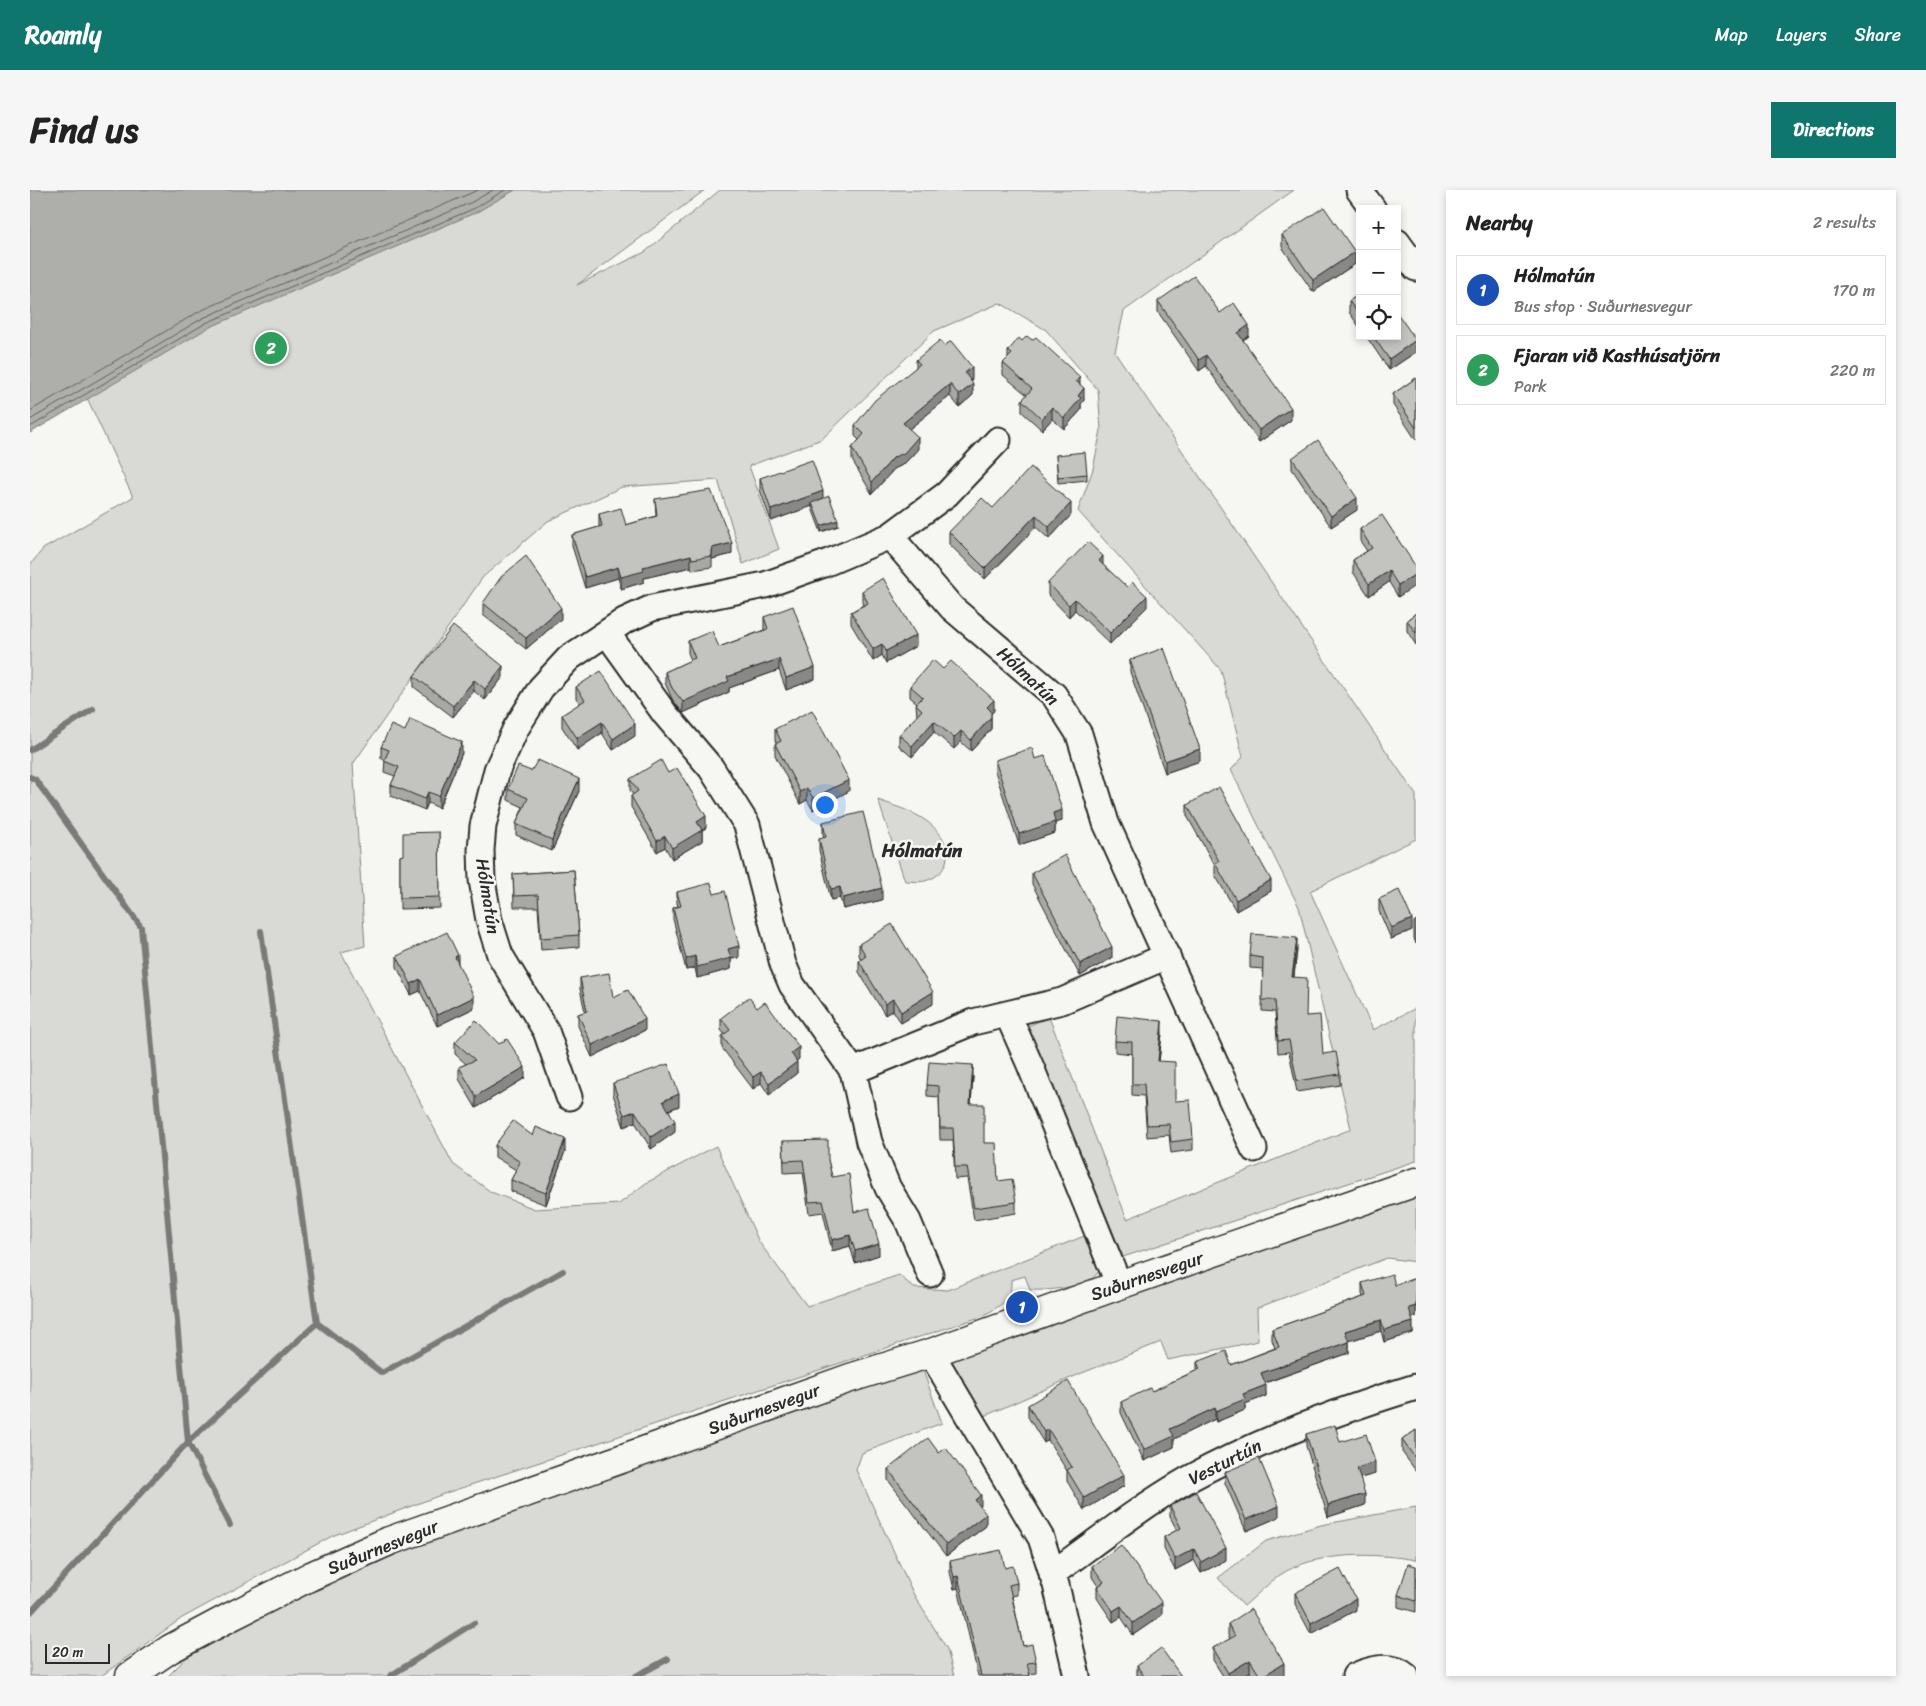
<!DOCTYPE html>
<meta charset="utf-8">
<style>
:root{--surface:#fff;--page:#f6f6f6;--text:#222;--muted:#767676;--line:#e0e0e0;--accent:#0f766e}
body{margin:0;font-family:Sriracha,sans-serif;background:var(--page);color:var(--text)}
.controls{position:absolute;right:15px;top:15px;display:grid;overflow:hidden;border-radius:0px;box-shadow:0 2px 8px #0003}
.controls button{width:45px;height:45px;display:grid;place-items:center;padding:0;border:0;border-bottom:1px solid var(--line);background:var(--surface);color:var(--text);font:25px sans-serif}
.scale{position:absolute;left:15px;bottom:12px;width:65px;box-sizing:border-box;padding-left:5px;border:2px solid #2b2b2b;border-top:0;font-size:14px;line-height:18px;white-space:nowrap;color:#2b2b2b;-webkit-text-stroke:4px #f6f6f2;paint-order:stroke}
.you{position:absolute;left:794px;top:614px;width:18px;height:18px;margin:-12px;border:4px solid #fff;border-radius:50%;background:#1a73e8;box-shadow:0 0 0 8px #1a73e833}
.badge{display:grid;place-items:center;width:32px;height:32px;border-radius:50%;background:var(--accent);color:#fff;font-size:16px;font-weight:700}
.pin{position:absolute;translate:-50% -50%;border:2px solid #fff;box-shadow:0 1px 5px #0006}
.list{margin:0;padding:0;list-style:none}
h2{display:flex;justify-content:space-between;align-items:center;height:65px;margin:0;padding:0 20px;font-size:21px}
h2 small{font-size:16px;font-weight:400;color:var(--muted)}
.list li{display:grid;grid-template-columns:32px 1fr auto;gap:15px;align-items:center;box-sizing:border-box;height:70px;margin:0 10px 10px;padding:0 10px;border:1px solid var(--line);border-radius:0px}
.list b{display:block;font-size:19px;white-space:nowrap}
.list p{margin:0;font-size:16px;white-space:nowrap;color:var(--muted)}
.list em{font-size:16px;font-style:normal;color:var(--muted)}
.icon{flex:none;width:28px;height:28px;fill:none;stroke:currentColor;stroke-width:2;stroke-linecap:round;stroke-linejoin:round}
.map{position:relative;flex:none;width:1386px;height:1486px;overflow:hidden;border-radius:0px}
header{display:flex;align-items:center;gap:30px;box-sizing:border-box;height:70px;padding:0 25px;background:var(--accent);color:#fff}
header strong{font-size:24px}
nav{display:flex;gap:28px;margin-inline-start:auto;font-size:18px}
.intro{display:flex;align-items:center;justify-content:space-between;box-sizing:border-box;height:120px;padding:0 30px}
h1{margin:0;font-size:35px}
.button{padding:12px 22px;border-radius:0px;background:var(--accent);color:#fff;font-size:18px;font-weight:700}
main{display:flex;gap:30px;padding:0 30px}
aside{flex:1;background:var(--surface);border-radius:0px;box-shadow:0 2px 8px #0003}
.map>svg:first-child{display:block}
</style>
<header>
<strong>Roamly</strong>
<nav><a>Map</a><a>Layers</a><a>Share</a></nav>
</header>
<div class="intro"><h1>Find us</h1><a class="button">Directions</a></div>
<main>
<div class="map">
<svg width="1386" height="1486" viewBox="0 0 1386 1486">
<rect width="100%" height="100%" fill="#f6f6f2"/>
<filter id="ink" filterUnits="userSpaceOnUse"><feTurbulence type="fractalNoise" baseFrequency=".02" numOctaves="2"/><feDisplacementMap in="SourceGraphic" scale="10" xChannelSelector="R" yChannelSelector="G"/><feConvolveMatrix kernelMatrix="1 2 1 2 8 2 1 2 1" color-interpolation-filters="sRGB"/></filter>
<g filter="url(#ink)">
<path fill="#d9d9d5" stroke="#828280" d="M0,0H675L547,95L615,62L690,0H1264L1094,121L1085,162L1386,605V649L1280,701L1343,840L1386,818V971L1093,1067L998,836L1019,827L1097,1029L1321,939L1269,717L1201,580L1213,567L1191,480L1048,321L1063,279L1071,240L1068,200L1016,140L970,113L904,141L792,249L719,276L749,359L713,374L688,290L592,297L518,331L453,387L323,574L335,756L311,762L423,974L461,1002L505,1019L589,1014L616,993L686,956L729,1052L777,1116L869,1085L884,1098L918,1100L1057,1045L1072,1074C1070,1077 1069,1082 1066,1085C1053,1098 1017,1101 1000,1100L995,1086L981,1090C982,1112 970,1115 953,1126L416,1303L302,1346L152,1428L71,1486H0V375L13,359L103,307L46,184Z
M848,610C870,618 894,624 909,643C923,659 919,683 898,690C891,693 882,691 875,691Z
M1386,1003V1072L1357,1068L1227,1118L1228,1151L1138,1170L1131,1152L1052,1183L950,1228L919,1168Z
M891,1175L912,1233L832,1263L826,1280L884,1405L917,1459L924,1486H138L156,1468L240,1422L384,1356Z
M1386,1317V1370C1346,1363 1285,1361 1250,1385C1237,1394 1226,1406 1214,1416L1188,1388L1236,1351L1291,1335Z"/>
<path fill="#aeaeab" stroke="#7a7a78" d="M0,0H485L447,22L178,138L0,243Z"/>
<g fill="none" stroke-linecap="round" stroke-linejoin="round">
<path stroke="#5f5f5e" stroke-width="1" d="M0,221L170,121L448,0
M0,230L173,128L442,12L463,0
M0,237L176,133L445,18L475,0"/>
<path stroke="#7a7a78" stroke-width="6" d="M0,560L63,519
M0,587L5,589L111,737L158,1252L200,1335
M287,1133L352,1183L533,1081
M0,1423L158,1252L287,1133L231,741
M360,1486L444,1433
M606,1486L638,1469"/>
<g stroke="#2b2b2b" stroke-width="29">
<path id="minor" d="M1329,0L1343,19
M1367,52L1386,78
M860,346L922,418L1024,505L1049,544L1076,633L1224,959
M577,443L635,524L681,578L717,635L753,774L762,795L823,881L839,952L858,998L878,1031L900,1084
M978,825L1000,875L1089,1095
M823,881L943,832L1032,811L1137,766
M539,907L516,841L470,765L459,730L452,690L451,660L453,636L467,580L486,538L511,498L539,468L594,431L622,418L735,395L794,374L860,346L917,304L968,250
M901,1163L1011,1348L1026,1395L1047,1486
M1022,1384C1066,1352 1110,1317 1157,1290C1230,1250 1306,1221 1386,1197
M1325,1486C1341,1479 1361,1473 1376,1486"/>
</g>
<g stroke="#2b2b2b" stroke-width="31">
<path id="tertiary" d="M100,1486L140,1459L200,1427L281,1386L359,1351L820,1188L901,1163L1089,1095L1386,992"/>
</g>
<use href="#minor" stroke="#f6f6f2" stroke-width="25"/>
<use href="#tertiary" stroke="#f6f6f2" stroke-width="28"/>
</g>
<path fill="#a8a8a5" stroke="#2b2b2b" d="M1252,45L1325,74L1283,102L1252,57Z
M1330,104V138L1319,122V111Z
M1128,111L1190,123L1219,146L1213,150L1261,230L1229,252L1176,176L1169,181L1128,122Z
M1336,146H1367L1386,162L1359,180Z
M992,151L1050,195L1054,210L1051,214V220L1034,239L1022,229L1012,240L992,222V210L997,205L973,185V173L978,168V161Z
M886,170L942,189L940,190L943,205L929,217L920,206L879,239L888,259L874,274L864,279L842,304L822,270V258L829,250L825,246V235L886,177Z
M1386,188V250L1363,215V204Z
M1026,265L1057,284V290L1028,293Z
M1262,268L1327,320L1301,337L1262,279Z
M730,288L793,309L808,336L791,342L782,318V316L741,331L730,300Z
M625,309L702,364L682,369V377L662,380L661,377L614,388V392L591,399L588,388L555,398L542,356V345L569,337V324L596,335L626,326Z
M963,318L1041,325L1019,349L1006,337L955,389L919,354V342Z
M1330,339L1386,377L1368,407L1359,392L1339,406L1323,382V370L1337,361L1330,351Z
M1073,375L1117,417L1080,454L1045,420L1039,427L1018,405V393Z
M832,401L886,456L856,473L852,465L843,471L821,434V422L833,415L832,412Z
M453,413L531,429L496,459L453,425Z
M1386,423V455L1377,441V430Z
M734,427L785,489L756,500L749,480L699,498V502L653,523L642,509L635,493V482L661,470L658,463V451L689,457L734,440Z
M1100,470L1170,571L1135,583L1100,482Z
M913,479L964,521L961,524V539L941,561L931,552L924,559L904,542L882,567L869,556V545L887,526L886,514L887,513L880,507V496Z
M384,486L473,487L455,510L444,501L423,527L384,497Z
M546,497L605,546L583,560L572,543L547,560L532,537V525L550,514L546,508Z
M745,539L819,601L783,620L777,610L770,614L745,565V554L746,553L745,550Z
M375,541L432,563L409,618L398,613L395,620L361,606V595L365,586L354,582L355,570L351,568V557Z
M1005,569L1032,631L1025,633V643L989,655L965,581V570Z
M638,583L676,638L672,640V651L642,669L635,657L627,662L601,617V606L603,605L600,600V589Z
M478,599L549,601L522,661L486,645V634L493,617L478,610Z
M1157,615L1241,701L1206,721L1185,685V676L1157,626Z
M793,632L852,710L813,719L810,708L801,710L789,660V649L794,648L793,644Z
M409,642L410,718L370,719V666L373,665Z
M544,680L549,745V757L511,760L508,717H484L483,684Z
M1002,683L1082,768L1050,786L1002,694Z
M647,702L684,704L709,768L701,769V779L667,788L665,778L656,780L643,729V718L648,716L647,713Z
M1349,709L1382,740L1361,749L1349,721Z
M1386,730V754L1384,748V732Z
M829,754L903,814L871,833L863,820L855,825L829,782V771L831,770L829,765Z
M1267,760L1264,787L1276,826L1293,864L1310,884V895L1267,902L1259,862L1248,863L1245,822L1232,821L1233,779L1220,778V766Z
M367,766L428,775L444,818L407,836L390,801L381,805L367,777Z
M550,788L583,807L615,840L562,867L548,836V824L555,822L550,799Z
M727,818L769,869L766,871L767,883L739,905L731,893L723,899L692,858V846L695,845L691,840V828Z
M1132,843L1129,871L1145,911L1163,949V960L1141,963L1139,945L1117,947L1114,906L1102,905V864L1085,862V851Z
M425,852L469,854L495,888L446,918L429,889V877L436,874L425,864Z
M943,887L941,914L954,953L968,991L986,1012V1023L944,1030L937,988L925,989L923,950H910L909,907L897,906V895Z
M583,893L649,916L639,920L645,942L621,959L605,932L594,937L583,904Z
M503,946L535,961L516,1015L481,1001V990L486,980L465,967V955Z
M753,951L798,970L802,987L824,1022L849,1065L825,1073L820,1056L802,1061L793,1022L779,1024L773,982L754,983Z
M1386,1088V1127L1382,1128L1383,1143L1354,1152L1351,1141L1319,1151V1163L1235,1193L1236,1206L1215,1214V1220L1186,1232L1185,1229L1144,1249V1257L1114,1271L1091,1223V1212L1122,1201L1167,1180V1172L1201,1175L1245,1158L1242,1150V1139L1333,1107L1332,1104V1093L1365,1095Z
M998,1215L1094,1296L1054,1320L1037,1291V1281L1018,1250L1014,1253L998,1227Z
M1386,1240V1281L1372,1262V1250Z
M1276,1244L1310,1252L1345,1284L1330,1288L1335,1315L1298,1327L1276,1256Z
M858,1279L951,1316L950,1317L956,1336L916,1366L858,1290Z
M1195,1282L1249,1327L1216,1341L1195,1293Z
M1140,1316L1196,1370L1171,1383L1164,1370L1145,1380L1134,1359V1347L1147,1340L1140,1327Z
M920,1371L975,1378L987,1393V1405L982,1406L993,1456L1006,1472V1483L999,1484L1000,1486H948L928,1398L924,1399L920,1382Z
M1062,1376L1132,1425L1103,1445L1091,1427L1083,1432L1067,1408V1397L1068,1396L1062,1387Z
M1386,1376V1422L1368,1417V1405Z
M1265,1403L1326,1420L1281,1444L1265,1414Z
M1198,1434L1254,1484L1252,1486H1223L1220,1482L1213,1486H1193L1183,1470V1458L1200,1449L1198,1445Z
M1107,1476L1151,1486H1107Z"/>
<path fill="#888886" stroke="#2b2b2b" d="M1325,62V74L1283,102V90Z
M1219,135V146L1208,154V143Z
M1386,150V162L1359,180V169Z
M1176,165V176L1169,181V170Z
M942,177V189L935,195V183Z
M1050,187V198L1046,191Z
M920,194V206L873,244V233Z
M943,194V205L929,217V205Z
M1054,198V210L1051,214V220L1034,239V228L1048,206Z
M1022,217V229L1012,240V229Z
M1261,218V230L1229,252V240Z
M888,247V259L874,274L864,279L842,304V292L864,267Z
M793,301V312L782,313V316L741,331V320Z
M1327,308V320L1301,337V326Z
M1041,313V325L1019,349V337Z
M1006,325V337L955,389V378Z
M808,330V336L791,342V336Z
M702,353V364L682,369V358Z
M661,365V377L614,388V392L591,399V387L613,377Z
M1073,366V378L1069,371Z
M588,377V388L555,398V387Z
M1359,381V392L1339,406V394Z
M1386,384V395L1368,407V395Z
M1117,406V417L1080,454V443Z
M1045,409V420L1039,427V415Z
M531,418V429L496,459V448Z
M886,445V456L856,473V461Z
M852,454V465L843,471V459Z
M749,469V480L699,498V502L653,523V512L697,487Z
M473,476V487L455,510V499Z
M785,477V489L756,500V488Z
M444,490V501L423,527V516Z
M964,510V521L957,528V517Z
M961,527V539L941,561V550Z
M904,531V542L882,567V556Z
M572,532V543L547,560V548Z
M605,534V546L583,560V549Z
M931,541V552L924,559V548Z
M432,552V563L409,618V606Z
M1170,559V571L1135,583V571Z
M549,589V601L522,661V650Z
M819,590V601L783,620V608Z
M777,598V610L770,614V602Z
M398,602V613L395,620V609Z
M1032,620V631L1025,633V643L989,655V644L1023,623Z
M676,626V638L672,640V651L642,669V658L667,632Z
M635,646V657L627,662V651Z
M1241,690V701L1206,721V710Z
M810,697V708L801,710V699Z
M852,698V710L813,719V708Z
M1382,729V740L1361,749V738Z
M1267,748V760L1262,799V787Z
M709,756V768L701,769V779L667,788V777L698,759Z
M1082,757V768L1050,786V774Z
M428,765V776L425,767Z
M665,766V778L656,780V769Z
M390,789V801L381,805V794Z
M903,802V814L871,833V822Z
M444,807V818L407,836V825Z
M863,809V820L855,825V814Z
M615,829V840L562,867V855Z
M1132,831V843L1128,883V871Z
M769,857V869L761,875V863Z
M767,872V883L739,905V893Z
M943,875V887L940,925V914Z
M495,877V888L446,918V906Z
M731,882V893L723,899V887Z
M649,904V916L633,922V911Z
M605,921V932L594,937V925Z
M645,931V942L621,959V947Z
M535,949V961L516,1015V1003Z
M820,1045V1056L802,1061V1050Z
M849,1054V1065L825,1073V1061Z
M1386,1116V1127L1379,1129V1118Z
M1351,1130V1141L1315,1152V1141Z
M1383,1132V1143L1354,1152V1140Z
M1319,1152V1163L1231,1194V1183Z
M1236,1195V1206L1215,1214V1220L1186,1232V1221L1213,1204Z
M1185,1218V1229L1144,1249V1257L1114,1271V1260L1140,1239Z
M1018,1239V1250L1014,1253V1242Z
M1345,1272V1284L1327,1289V1278Z
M1094,1285V1296L1054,1320V1308Z
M1335,1304V1315L1298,1327V1315Z
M951,1305V1316L945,1321V1310Z
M1249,1316V1327L1216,1341V1330Z
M956,1324V1336L916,1366V1355Z
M1196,1358V1370L1171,1383V1372Z
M1164,1359V1370L1145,1380V1369Z
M928,1386V1398L924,1399V1387Z
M1326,1409V1420L1281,1444V1433Z
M1132,1413V1425L1103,1445V1433Z
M1091,1416V1427L1083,1432V1421Z
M1220,1470V1482L1213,1486H1198V1483Z
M1254,1473V1484L1252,1486H1233Z"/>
<path fill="#c3c3c0" stroke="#2b2b2b" d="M1294,17L1325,62L1283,90L1252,45Z
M1164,86L1190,123L1204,113L1219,135L1208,143L1261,218L1229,240L1176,165L1169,170L1128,111Z
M1330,104V126L1319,111Z
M1367,123L1386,150L1359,169L1343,146H1367Z
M997,146L1002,150L1006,147L1050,187L1046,191L1054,198L1048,206L1051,208L1034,228L1022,217L1012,229L992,210L1002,199L973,173L982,164L978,161L989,148L992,151Z
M910,150L914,156L921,151L942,177L935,183L943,194L929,205L920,194L873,233L888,247L874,263L864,267L842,292L822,258L834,244L825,235L845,210L890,174L886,170Z
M1386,188V238L1363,204Z
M1288,250L1327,308L1301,326L1262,268Z
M1055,262L1057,284L1028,287L1026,265Z
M782,270L793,301L741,320L730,288Z
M1001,277L1041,313L1019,337L1006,325L955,378L919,342L952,308L963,318Z
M681,300L702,353L682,358V366L662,369L661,365L613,377L614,381L591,387L588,377L555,387L542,345L572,336L569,324L591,318L596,335L627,326L625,309Z
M799,306L808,330L791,336L782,313Z
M1352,325L1386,377V384L1368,395L1359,381L1339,394L1323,370L1342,358L1330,339Z
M1058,352L1073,366L1069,371L1097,397L1102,392L1117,406L1080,443L1045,409L1039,415L1018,393Z
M496,366L531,418L496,448L453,413L471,387Z
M853,388L886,445L856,461L852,454L843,459L821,422L838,413L832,401Z
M763,416L785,477L756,488L749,469L697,487L699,491L653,512L642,498L635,482L665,468L658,451L682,441L689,457L738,439L734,427Z
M1386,423V443L1377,430Z
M423,436L473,476L455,499L444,490L423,516L384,486Z
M1134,458L1170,559L1135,571L1100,470Z
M903,470L913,479L921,471L964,510L957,517L961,521V527L941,550L931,541L924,548L904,531L882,556L869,545L892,520L886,514L893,507L880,496Z
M571,481L605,534L583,549L572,532L547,548L532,525L555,510L546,497Z
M782,520L819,590L783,608L777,598L770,602L745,554L751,551L745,539Z
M380,529L432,552L409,606L398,602L395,609L361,595L369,577L354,571L359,560L351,557L361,535L375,541Z
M1002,558L1005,569L1015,566L1032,620L1023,623L1025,632L989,644L965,570Z
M508,570L549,589L522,650L486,634L498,608L478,599L488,576L501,581Z
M631,570L638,583L647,578L676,626L667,632L672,640L642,658L635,646L627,651L601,606L608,601L600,589Z
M1189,597L1241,690L1206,710L1185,673L1189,671L1157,615Z
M833,622L852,698L813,708L810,697L801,699L789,649L796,647L793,632Z
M409,642L410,707L370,708V666L373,665V643Z
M1035,665L1082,757L1050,774L1002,683Z
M544,680L549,745L511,748L508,705L484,706L483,684Z
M681,693L684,704L695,701L709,756L698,759L701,768L667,777L665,766L656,769L643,718L651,716L647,702Z
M1369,700L1382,729L1361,738L1349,709Z
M862,734L903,802L871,822L863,809L855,814L829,771L836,766L829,754Z
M417,742L428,765L425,767L444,807L407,825L390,789L381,794L367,766Z
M1222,744L1267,748L1262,787L1277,788L1276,826L1290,825L1293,864L1306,862L1310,884L1267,891L1259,850L1248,851L1245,810H1232L1233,768L1220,766Z
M579,783L583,807L598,800L615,829L562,855L548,824L557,821L550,788Z
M719,807L727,818L735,812L769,857L761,863L767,872L739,893L731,882L723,887L692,846L700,840L691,828Z
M1087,826L1132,831L1128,871L1145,872V911L1160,910L1163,949L1141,952L1139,934L1117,935L1114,894H1102V852L1085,851Z
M446,830L469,854L477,849L495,877L446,906L429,877L445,870L425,852Z
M899,872L943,875L940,914H954V953H966L968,991L982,989L986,1012L944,1018L937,977H925L923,938H910L909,896L897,895Z
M638,874L649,904L633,911L645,931L621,947L605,921L594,925L583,893Z
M483,931L503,946L506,937L535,949L516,1003L481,990L490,972L465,955Z
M798,950V970L802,987L819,984L824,1022L839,1018L849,1054L825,1061L820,1045L802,1050L793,1011L779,1012L773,970L754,971L753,951Z
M1362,1084L1365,1095L1386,1088V1116L1379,1118L1383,1132L1354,1140L1351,1130L1315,1141L1319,1152L1231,1183L1236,1195L1213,1204L1215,1209L1186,1221L1185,1218L1140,1239L1144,1246L1114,1260L1091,1212L1120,1198L1122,1201L1170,1179L1167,1172L1196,1161L1201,1175L1249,1157L1242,1139L1336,1106L1332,1093Z
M1038,1191L1094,1285L1054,1308L1037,1280L1042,1277L1018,1239L1014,1242L998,1215Z
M1305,1235L1310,1252L1336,1244L1345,1272L1327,1278L1335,1304L1298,1315L1276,1244Z
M1386,1240V1269L1372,1250Z
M898,1248L909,1263L916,1258L951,1305L945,1310L956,1324L916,1355L858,1279Z
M1229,1268L1249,1316L1216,1330L1195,1282Z
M1166,1302L1196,1358L1171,1372L1164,1359L1145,1369L1134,1347L1151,1338L1140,1316Z
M1091,1355L1132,1413L1103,1433L1091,1416L1083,1421L1067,1397L1074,1392L1062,1376Z
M971,1360L975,1378L983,1376L987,1393L979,1395L993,1456L1002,1454L1006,1472L997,1473L1000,1486H951L928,1386L924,1387L920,1371Z
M1378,1374L1386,1376V1411L1368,1405Z
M1310,1379L1326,1409L1281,1433L1265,1403Z
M1221,1419L1254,1473L1233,1486H1230L1220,1470L1198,1483L1183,1458L1205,1446L1198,1434Z
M1131,1458L1151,1486H1114L1107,1476Z"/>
</g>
<g text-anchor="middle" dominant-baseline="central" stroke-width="5" stroke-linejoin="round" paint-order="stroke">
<g font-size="18" fill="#2b2b2b" stroke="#f6f6f2">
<text transform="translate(998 486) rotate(43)">Hólmatún</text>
<text transform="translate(458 706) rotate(81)">Hólmatún</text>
<text transform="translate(1117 1086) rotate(-19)">Suðurnesvegur</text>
<text transform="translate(734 1219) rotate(-20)">Suðurnesvegur</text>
<text transform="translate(1195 1272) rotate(-27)">Vesturtún</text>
<text transform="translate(353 1357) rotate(-22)">Suðurnesvegur</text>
</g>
<g font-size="19" font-weight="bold" fill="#2b2b2b" stroke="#f6f6f2">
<text x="892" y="660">Hólmatún</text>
</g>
</g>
</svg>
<div class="controls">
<button>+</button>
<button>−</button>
<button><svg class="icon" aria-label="locate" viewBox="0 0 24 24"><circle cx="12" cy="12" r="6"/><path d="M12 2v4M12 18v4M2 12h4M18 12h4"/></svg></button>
</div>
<div class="scale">20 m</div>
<div class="you"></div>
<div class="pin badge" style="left:992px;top:1117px;background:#1a4fb4">1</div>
<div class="pin badge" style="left:241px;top:158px;background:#2e9e5b">2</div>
</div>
<aside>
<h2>Nearby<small>2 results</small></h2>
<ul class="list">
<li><span class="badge" style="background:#1a4fb4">1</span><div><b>Hólmatún</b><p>Bus stop · Suðurnesvegur</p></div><em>170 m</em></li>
<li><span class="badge" style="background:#2e9e5b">2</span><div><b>Fjaran við Kasthúsatjörn</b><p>Park</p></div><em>220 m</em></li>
</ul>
</aside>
</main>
